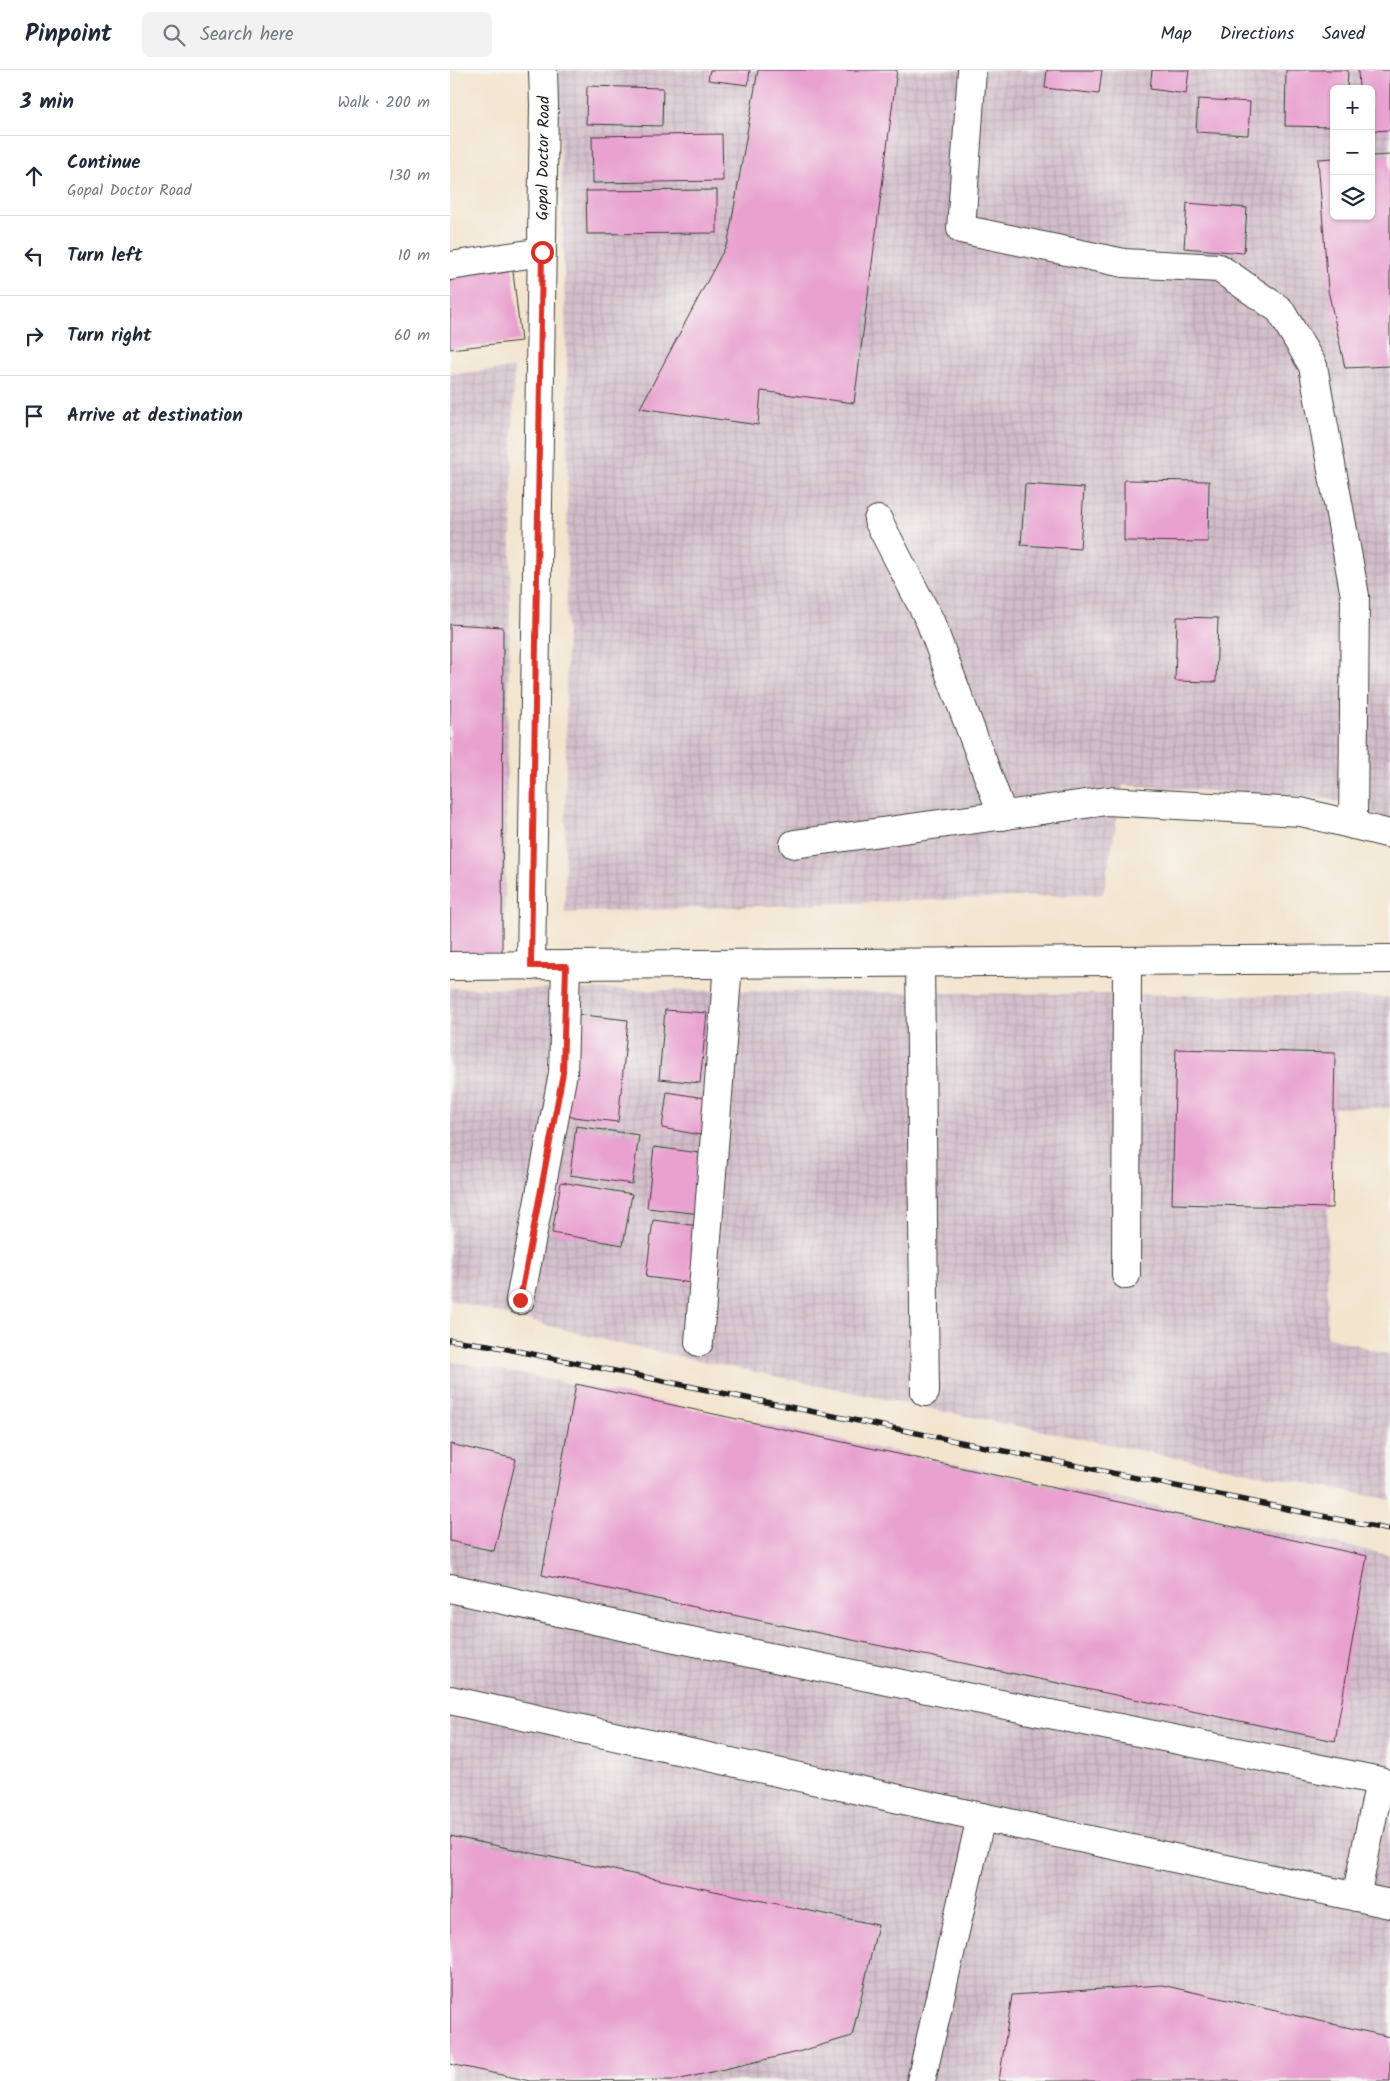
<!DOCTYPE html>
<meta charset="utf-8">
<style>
:root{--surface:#fff;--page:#f2f2f3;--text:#1f2937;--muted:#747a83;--line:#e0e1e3}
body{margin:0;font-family:Kalam,sans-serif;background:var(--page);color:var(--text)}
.controls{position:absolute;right:15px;top:15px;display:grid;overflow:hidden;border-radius:8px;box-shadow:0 1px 4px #0004}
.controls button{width:45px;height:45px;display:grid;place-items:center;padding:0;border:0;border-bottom:1px solid var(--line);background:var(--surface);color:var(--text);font:25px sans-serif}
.stop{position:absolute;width:15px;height:15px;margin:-11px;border:4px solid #d93025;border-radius:50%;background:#fff}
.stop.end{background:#d93025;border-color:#fff;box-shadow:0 1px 5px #0008}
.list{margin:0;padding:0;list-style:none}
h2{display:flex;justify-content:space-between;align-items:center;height:65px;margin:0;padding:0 20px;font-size:21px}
h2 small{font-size:16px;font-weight:400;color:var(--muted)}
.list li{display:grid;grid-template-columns:32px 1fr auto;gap:15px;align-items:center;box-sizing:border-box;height:80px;padding:0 20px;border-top:1px solid var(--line)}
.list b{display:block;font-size:19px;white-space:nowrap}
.list p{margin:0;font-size:16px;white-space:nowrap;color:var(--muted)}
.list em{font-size:16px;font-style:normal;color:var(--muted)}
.icon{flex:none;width:28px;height:28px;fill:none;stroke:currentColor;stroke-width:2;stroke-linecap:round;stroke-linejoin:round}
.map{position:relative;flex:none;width:940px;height:2011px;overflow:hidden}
header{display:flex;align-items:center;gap:30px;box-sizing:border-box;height:70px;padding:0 25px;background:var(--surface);border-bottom:1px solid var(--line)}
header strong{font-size:24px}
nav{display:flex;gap:28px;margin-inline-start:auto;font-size:18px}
.search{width:350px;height:45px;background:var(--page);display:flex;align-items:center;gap:12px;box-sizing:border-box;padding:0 18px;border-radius:8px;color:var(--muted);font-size:19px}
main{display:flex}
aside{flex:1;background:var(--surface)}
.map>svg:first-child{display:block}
</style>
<header>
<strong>Pinpoint</strong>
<div class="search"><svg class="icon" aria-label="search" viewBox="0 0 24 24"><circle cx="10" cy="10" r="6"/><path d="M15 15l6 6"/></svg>Search here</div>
<nav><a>Map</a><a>Directions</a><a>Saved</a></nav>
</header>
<main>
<aside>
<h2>3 min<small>Walk · 200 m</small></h2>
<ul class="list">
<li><svg class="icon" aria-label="ahead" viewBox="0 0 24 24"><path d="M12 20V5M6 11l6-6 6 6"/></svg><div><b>Continue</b><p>Gopal Doctor Road</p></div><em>130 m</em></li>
<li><svg class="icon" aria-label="left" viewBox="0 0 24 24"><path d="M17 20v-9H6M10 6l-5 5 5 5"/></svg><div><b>Turn left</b></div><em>10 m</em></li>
<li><svg class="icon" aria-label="right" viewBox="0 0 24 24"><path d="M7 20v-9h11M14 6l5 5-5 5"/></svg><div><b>Turn right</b></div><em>60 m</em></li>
<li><svg class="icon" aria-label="arrive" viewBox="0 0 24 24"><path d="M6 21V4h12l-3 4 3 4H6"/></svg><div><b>Arrive at destination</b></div></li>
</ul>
</aside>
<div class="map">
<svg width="940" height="2011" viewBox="0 0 940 2011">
<defs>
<pattern id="industrial-grid" width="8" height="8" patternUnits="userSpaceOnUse" patternTransform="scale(1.25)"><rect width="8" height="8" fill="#d1bdc9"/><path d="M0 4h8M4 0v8" fill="none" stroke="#b3a2ac"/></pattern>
</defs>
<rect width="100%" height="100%" fill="#f6f6f2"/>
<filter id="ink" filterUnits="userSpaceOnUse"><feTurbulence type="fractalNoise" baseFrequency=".02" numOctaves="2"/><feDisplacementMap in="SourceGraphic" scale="10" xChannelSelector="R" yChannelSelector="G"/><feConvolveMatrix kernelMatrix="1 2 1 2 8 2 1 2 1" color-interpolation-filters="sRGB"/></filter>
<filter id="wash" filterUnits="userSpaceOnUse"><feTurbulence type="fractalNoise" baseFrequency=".0096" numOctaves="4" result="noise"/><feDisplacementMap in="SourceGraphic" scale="20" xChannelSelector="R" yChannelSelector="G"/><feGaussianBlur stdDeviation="1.12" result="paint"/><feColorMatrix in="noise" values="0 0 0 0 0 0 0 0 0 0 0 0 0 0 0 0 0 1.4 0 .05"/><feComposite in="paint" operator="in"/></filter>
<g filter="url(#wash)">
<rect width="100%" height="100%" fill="#f3e4ce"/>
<path fill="url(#industrial-grid)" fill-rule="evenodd" d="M108,0H940V749L879,729L673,715L653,824L115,843L118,330ZM884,19H921V146H884Z
M64,298L54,874L0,873V304Z
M0,918L940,927V1038H878L877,1266L940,1285V1430L506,1344L166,1273L0,1230Z
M0,1291L103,1310L940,1485V2011H0Z"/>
<g id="blocks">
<path fill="#e9a2d0" d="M260,0H300L298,15L258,10Z
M308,0H447L404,333L311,321L308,355L190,338L278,172Z
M597,0H652L649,24L595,18Z
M702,0H739L736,24L700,19Z
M836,0H898L897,19H884V57L835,56Z
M908,0H940V60L921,61V19H909Z
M137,16L213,18L212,56L136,54Z
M748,29L800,32L798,65L746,62Z
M272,64L273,111L143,113L142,66Z
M940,85V296L895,298L878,220L868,89L884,88V146H921V86Z
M267,120V163L137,164L136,121Z
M737,133L797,138L794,183L734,178Z
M62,193L71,271L0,279V200Z
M674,410L759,411L758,472L674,471Z
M575,414L634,418L630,479L571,475Z
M727,547L768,548L766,612L725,611Z
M0,554L53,557L52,884H0Z
M215,940L257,943L250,1013L209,1009Z
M125,944L178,950L168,1052L114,1046Z
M726,979L885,983L882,1138L722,1134Z
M217,1022L261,1029L256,1066L212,1058Z
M126,1056L189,1065L182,1114L120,1105Z
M204,1077L257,1084L251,1144L197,1138Z
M111,1112L182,1124L173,1175L102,1163Z
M203,1150L249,1156L242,1213L196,1207Z
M126,1314L917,1486L885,1671L92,1505Z
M0,1374L66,1389L44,1481L0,1471Z
M0,1766L428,1855L402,1966L348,1982L227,2010L80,2011L0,1994Z
M712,1915L940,1967V2011H549L562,1925Z"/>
</g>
</g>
<g filter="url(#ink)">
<use href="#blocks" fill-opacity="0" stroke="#3c3a37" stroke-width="1"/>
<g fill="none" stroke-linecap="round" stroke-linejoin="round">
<g stroke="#3c3a37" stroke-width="30">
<g id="minor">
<path d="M522,0L511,159L674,193L769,198L830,240L863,296L905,526L903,755"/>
<path d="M0,196L92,182"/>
<path d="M428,450L480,551L553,746"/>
<path d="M344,774L657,731L851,742L940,764"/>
<path d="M470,893L475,1322"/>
<path d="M0,896L940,889"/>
<path id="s1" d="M81,896L94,35L93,0"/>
<path d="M676,1205L677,892"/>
<path d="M70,1230L113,1003L116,896"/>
<path d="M249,1272L278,894"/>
<path d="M0,1518L221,1567L930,1711L906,1827"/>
<path d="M0,1630L531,1747L940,1834"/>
<path d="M471,2011L531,1747"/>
</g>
</g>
<use href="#minor" stroke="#fff" stroke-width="28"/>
<g stroke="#1c1c1c" stroke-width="5.5">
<path id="rail" d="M0,1270L38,1275L940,1460"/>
</g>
<use href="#rail" stroke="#f6f6f2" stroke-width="4" stroke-dasharray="11" stroke-linecap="butt"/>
</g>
</g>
<g fill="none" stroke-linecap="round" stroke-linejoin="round" filter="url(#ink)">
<path stroke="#d93025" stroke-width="6" d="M70,1230L113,1003L116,896H81L92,182"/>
</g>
<g text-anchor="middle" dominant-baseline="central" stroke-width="5" stroke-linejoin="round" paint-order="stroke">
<g font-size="16" fill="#1c1c1c" stroke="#f6f6f2">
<text stroke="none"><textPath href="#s1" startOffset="808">Gopal Doctor Road</textPath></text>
</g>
</g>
</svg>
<div class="controls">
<button>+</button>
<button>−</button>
<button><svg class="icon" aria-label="layers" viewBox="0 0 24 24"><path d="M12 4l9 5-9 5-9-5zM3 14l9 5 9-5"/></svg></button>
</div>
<div class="stop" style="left:92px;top:182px"></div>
<div class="stop end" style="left:70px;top:1230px"></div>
</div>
</main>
